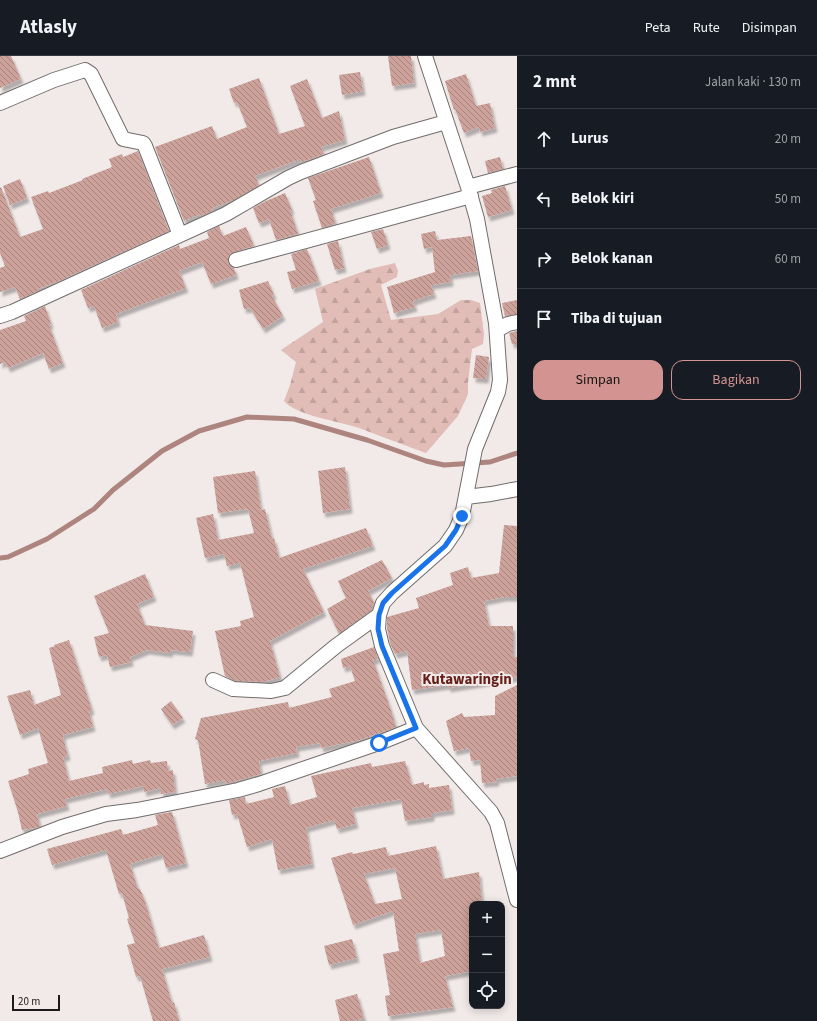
<!DOCTYPE html>
<html lang="id">
<meta charset="utf-8">
<style>
:root{--surface:#171b24;--page:#20242c;--text:#f1f3f6;--muted:#9ea1a6;--line:#363941;--accent:#d39491}
body{margin:0;font-family:"Source Sans 3",sans-serif;background:var(--page);color:var(--text)}
.controls{position:absolute;right:12px;bottom:12px;display:grid;overflow:hidden;border-radius:8px;box-shadow:0 2px 10px #0003}
.controls button{width:36px;height:36px;display:grid;place-items:center;padding:0;border:0;border-bottom:1px solid var(--line);background:var(--surface);color:var(--text);font:20px sans-serif}
.scale{position:absolute;left:12px;bottom:10px;width:48px;box-sizing:border-box;padding-left:4px;border:2px solid #1c1a1a;border-top:0;font-size:11px;line-height:14px;white-space:nowrap;color:#1c1a1a;-webkit-text-stroke:3px #f1eae9;paint-order:stroke}
.stop{position:absolute;width:12px;height:12px;margin:-9px;border:3px solid #1a73e8;border-radius:50%;background:#fff}
.stop.end{background:#1a73e8;border-color:#fff;box-shadow:0 1px 4px #0008}
.list{margin:0;padding:0;list-style:none}
h2{display:flex;justify-content:space-between;align-items:center;height:52px;margin:0;padding:0 16px;font-size:17px}
h2 small{font-size:13px;font-weight:400;color:var(--muted)}
.list li{display:grid;grid-template-columns:26px 1fr auto;gap:12px;align-items:center;box-sizing:border-box;height:60px;padding:0 16px;border-top:1px solid var(--line)}
.list b{display:block;font-size:15px;white-space:nowrap}
.list em{font-size:13px;font-style:normal;color:var(--muted)}
.actions{display:flex;gap:8px;padding:12px 16px}
.actions a{flex:1;padding:9px 0;border:1px solid var(--accent);border-radius:12px;text-align:center;font-size:14px;color:var(--accent)}
.actions .main{background:var(--accent);color:#111}
.icon{flex:none;width:22px;height:22px;fill:none;stroke:currentColor;stroke-width:2;stroke-linecap:round;stroke-linejoin:round}
.map{position:relative;flex:none;width:517px;height:965px;overflow:hidden}
header{display:flex;align-items:center;gap:24px;box-sizing:border-box;height:56px;padding:0 20px;background:var(--surface);border-bottom:1px solid var(--line)}
header strong{font-size:19px}
nav{display:flex;gap:22px;margin-inline-start:auto;font-size:14px}
main{display:flex}
aside{flex:1;background:var(--surface)}
.map>svg:first-child{display:block}
</style>
<header>
<strong>Atlasly</strong>
<nav><a>Peta</a><a>Rute</a><a>Disimpan</a></nav>
</header>
<main>
<div class="map">
<svg width="517" height="965" viewBox="0 0 517 965">
<defs>
<pattern id="forest-firs" width="22" height="20" patternUnits="userSpaceOnUse"><rect width="22" height="20" fill="#e2bcb6"/><path d="M5 1l3.5 6h-7zM16 11l3.5 6h-7z" fill="#c1a19c"/></pattern>
<pattern id="building-back-hatch" width="6" height="6" patternUnits="userSpaceOnUse"><rect width="6" height="6" fill="#cda29b"/><path d="M-1 5l2 2M0 0l6 6M5-1l2 2" fill="none" stroke="#a6837e"/></pattern>
<filter id="shadow"><feDropShadow dx="2.5" dy="4.5" stdDeviation="1" flood-color="#0004"/></filter>
</defs>
<rect width="100%" height="100%" fill="#f1eae9"/>
<path fill="url(#forest-firs)" d="M395,207L398,215L397,221L381,229L391,264L438,258L461,244H471L480,247L484,278L483,288L472,293L468,326V338L458,360L426,397C403,389 381,380 359,372C339,365 297,360 284,345L290,329L296,306L281,294L323,266L315,233L370,213Z"/>
<g fill="none" stroke-linecap="round" stroke-linejoin="round">
<path stroke="#ae857e" stroke-width="5" d="M0,502L8,501L47,483L94,453L113,434L162,395L199,375L247,361L294,363L367,384L426,405L444,409L490,406L517,397"/>
</g>
<path fill="url(#building-back-hatch)" fill-rule="evenodd" filter="url(#shadow)" d="M0,0H11L21,23L0,32Z
M388,0H411L414,27L392,30Z
M360,16L363,35L342,39L339,19Z
M466,18L476,50L490,47L495,72L480,76L479,71L464,77L455,53L454,54L445,25Z
M259,22L279,78L305,70L290,30L307,23L322,62L339,55L345,84L321,91L324,98L302,106L301,103L255,120L259,129L234,144L212,152L213,155L201,160L200,158L184,165L155,91L212,70L217,83L247,71L237,46L234,47L229,33Z
M138,95L169,175L59,225L38,233V235L20,243L15,231L0,236V212L5,210L0,197V132L1,131L20,181L43,173L31,141L48,135L49,137L83,124L82,123L112,111L109,103L122,98L123,101Z
M369,101L381,137L331,153L335,166H334L335,168L322,172L313,145L316,144L308,122Z
M500,101L503,113L488,117L485,105Z
M20,123L27,142L10,149L3,130Z
M505,130L512,154L488,161L482,140L492,137L491,134Z
M285,137L292,154H290L298,178L276,184L269,163L259,167L253,152L266,145Z
M219,170L223,180L246,171L254,190L234,196L230,198L228,202V207L234,212L236,219L211,228L202,206L179,215L186,232L116,258L118,266L102,272L94,250L88,252L81,234L179,189L180,193L209,182L207,176Z
M383,173L388,189L377,193L371,176Z
M435,175L437,184L471,180L478,215L450,219L451,226L431,229L434,238L413,245L415,251L394,257L387,231L435,216L432,191L424,193L421,178Z
M338,185L344,212L335,214L327,188Z
M307,193L319,225L292,233L287,216L296,214L291,198Z
M268,225L274,239L272,240L283,260L263,273L250,252L244,253L239,234Z
M517,244V258L505,260L502,247Z
M45,250L51,268L49,269L63,307L49,313L43,297L8,312L5,306L0,308V274L26,265L24,260Z
M517,275V288H512L509,277Z
M476,299L489,301L486,323L473,322Z
M345,411L350,453L323,457L318,415Z
M255,415L261,454L265,453L272,483L274,482L279,502L366,472L373,490L303,513L324,556L270,585L280,621L263,626L235,625L225,620L215,575L241,570L240,565L254,561L240,507L227,510L224,498L205,502L196,462L213,458L218,484L254,477L248,453L218,457L213,421Z
M504,469L517,470V541H504L484,545L489,570H513V601H517V621L448,632V629L412,634L407,595L395,598L390,587L387,572V561L419,552L416,542L453,529L450,517L468,511L471,522L499,517Z
M382,504L392,522L368,535L374,546L372,554L339,578L327,553L346,542L338,525Z
M145,518L154,541L137,548L145,569L193,575L190,596L171,594L170,597L147,594L130,601L131,606L110,611L107,599L99,601L94,581L109,577L94,540Z
M69,584L92,654L89,655L93,671L63,679L64,681H63L68,700L63,701L69,725L103,717L102,711L132,704L133,708L150,704L151,707L167,705L168,715L173,714L175,736L161,738V732L144,736L143,730L108,738L107,733L65,743L67,750L37,758L40,771L22,774L18,756L8,725L29,718L28,713L48,707L38,672L20,679L7,640L30,634L34,649L61,639L49,592L55,590L54,589Z
M374,591L378,603L373,604L391,654L396,671L360,684L321,692L320,687L296,691L297,697L259,705L261,718L226,728L225,724L205,728L198,684L195,683L201,662L288,646L289,652L332,641L329,633L355,625L350,610L343,612L341,603Z
M517,629V720L496,723L497,726L482,727L480,704L471,705L469,692L454,695L446,665L462,657L464,661L495,659V640Z
M171,645L183,662L172,669L161,653Z
M405,705L412,729L424,726V729L429,728V732L449,729L452,754L432,757V761L405,765L401,743L352,752L356,768L337,773L334,764L306,772L312,808L278,814L272,783L247,791L237,758L232,759L229,744L245,741L246,748L274,741L272,733L285,730L290,749L317,741L311,720L371,707L372,711Z
M172,756L186,807L166,812L162,798L130,808L138,833H140L145,845L159,892L204,879L210,901L162,913L172,947L174,946L179,965H153L140,920L136,921L127,889L135,887L127,863L129,862L122,837L119,838L106,794L52,809L47,793L121,773L123,779L158,769L155,759Z
M436,790L443,823L479,816L482,848H472V915L445,920L453,951L388,960L385,940L390,939L383,898L399,895L393,855L353,869L331,802L352,796L353,798L386,791L388,800ZM395,812L402,843L375,848L364,818ZM441,874L445,900L420,907L415,878Z
M352,883L357,902L329,909L324,890Z
M357,938L364,962L354,965H340L335,944Z"/>
<g fill="none" stroke-linecap="round" stroke-linejoin="round">
<g stroke="#716c6b" stroke-width="16">
<path id="minor" d="M425,0L468,131L477,163L496,267L500,324L498,336L475,393L462,460L456,474L445,490L392,537L383,547L379,559L378,573L382,590L416,672L491,756L497,767L517,844
M0,47L54,24L85,14L91,18L123,83L143,87L145,90L180,179
M468,131L517,118
M236,204L471,140
M0,260L12,256L226,158L288,122L301,116L393,81L446,66
M497,274L508,268L517,266
M466,441L491,438L517,433
M213,624L233,633L271,635L285,632L336,590L379,559
M0,795L62,771L106,758L137,754L238,734L259,728L379,687L416,672"/>
</g>
<use href="#minor" stroke="#fff" stroke-width="14"/>
</g>
<g fill="none" stroke-linecap="round" stroke-linejoin="round">
<path stroke="#1a73e8" stroke-width="5" d="M379,687L416,672L382,590L378,573L379,559L383,547L392,537L445,490L456,474L462,460"/>
</g>
<g text-anchor="middle" dominant-baseline="central" stroke-width="4" stroke-linejoin="round" paint-order="stroke">
<g font-size="15" font-weight="bold" fill="#631f18" stroke="#f1eae9">
<text x="467" y="623">Kutawaringin</text>
</g>
</g>
</svg>
<div class="controls">
<button>+</button>
<button>−</button>
<button><svg class="icon" aria-label="locate" viewBox="0 0 24 24"><circle cx="12" cy="12" r="6"/><path d="M12 2v4M12 18v4M2 12h4M18 12h4"/></svg></button>
</div>
<div class="scale">20 m</div>
<div class="stop" style="left:379px;top:687px"></div>
<div class="stop end" style="left:462px;top:460px"></div>
</div>
<aside>
<h2>2 mnt<small>Jalan kaki · 130 m</small></h2>
<ul class="list">
<li><svg class="icon" aria-label="ahead" viewBox="0 0 24 24"><path d="M12 20V5M6 11l6-6 6 6"/></svg><div><b>Lurus</b></div><em>20 m</em></li>
<li><svg class="icon" aria-label="left" viewBox="0 0 24 24"><path d="M17 20v-9H6M10 6l-5 5 5 5"/></svg><div><b>Belok kiri</b></div><em>50 m</em></li>
<li><svg class="icon" aria-label="right" viewBox="0 0 24 24"><path d="M7 20v-9h11M14 6l5 5-5 5"/></svg><div><b>Belok kanan</b></div><em>60 m</em></li>
<li><svg class="icon" aria-label="arrive" viewBox="0 0 24 24"><path d="M6 21V4h12l-3 4 3 4H6"/></svg><div><b>Tiba di tujuan</b></div></li>
</ul>
<div class="actions"><a class="main">Simpan</a><a>Bagikan</a></div>
</aside>
</main>
